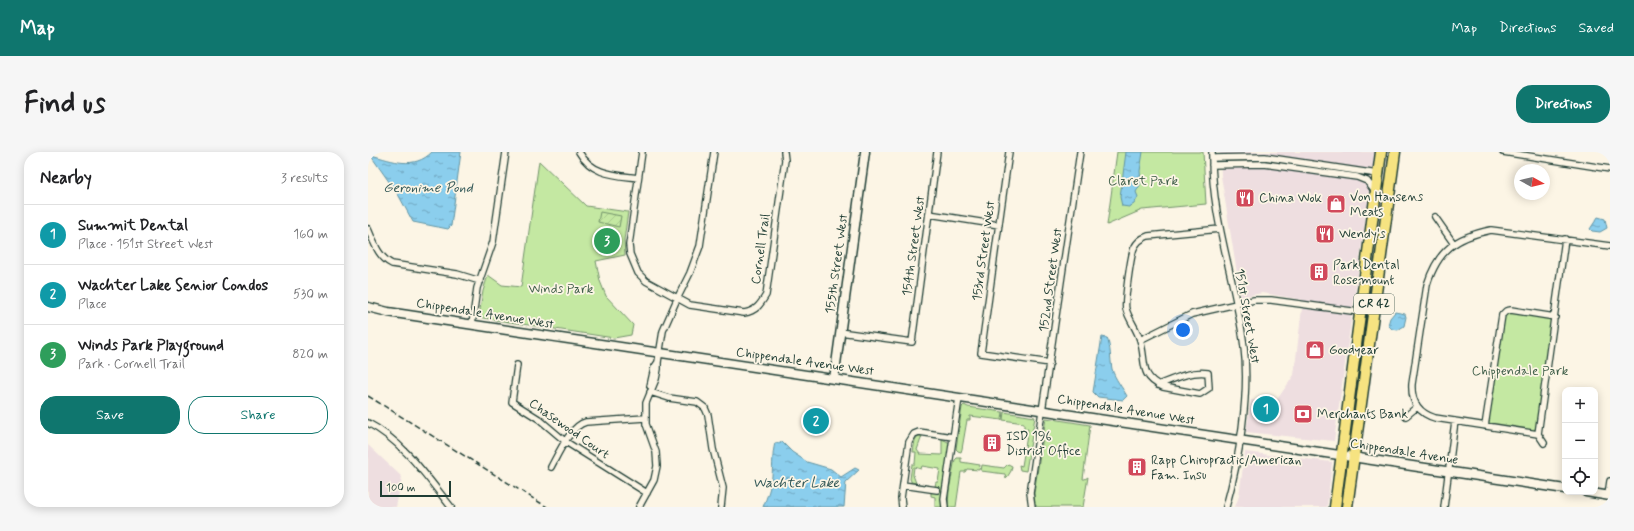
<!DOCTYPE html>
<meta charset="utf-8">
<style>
:root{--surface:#fff;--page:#f6f6f6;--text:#202124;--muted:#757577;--line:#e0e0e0;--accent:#0f766e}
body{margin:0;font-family:Mynerve,sans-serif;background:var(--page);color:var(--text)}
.controls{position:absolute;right:12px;bottom:12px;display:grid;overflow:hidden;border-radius:8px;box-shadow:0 2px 10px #0003}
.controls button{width:36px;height:36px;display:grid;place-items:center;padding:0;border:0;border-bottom:1px solid var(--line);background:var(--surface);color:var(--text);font:20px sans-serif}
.compass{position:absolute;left:1146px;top:12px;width:36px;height:36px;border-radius:50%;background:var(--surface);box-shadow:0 2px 10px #0003;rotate:98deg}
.scale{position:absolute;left:12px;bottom:10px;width:71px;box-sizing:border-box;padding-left:4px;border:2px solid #1f3d34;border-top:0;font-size:11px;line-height:14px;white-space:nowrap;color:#1f3d34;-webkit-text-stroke:3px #fcf5e5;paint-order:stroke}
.you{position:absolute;left:815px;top:178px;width:14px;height:14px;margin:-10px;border:3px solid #fff;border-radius:50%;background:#1a73e8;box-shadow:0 0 0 6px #1a73e833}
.badge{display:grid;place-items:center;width:26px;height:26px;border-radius:50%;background:var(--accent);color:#fff;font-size:13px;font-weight:700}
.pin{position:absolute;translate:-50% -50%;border:2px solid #fff;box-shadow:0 1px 4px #0006}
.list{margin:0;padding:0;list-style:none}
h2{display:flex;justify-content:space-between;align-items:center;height:52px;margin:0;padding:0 16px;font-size:17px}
h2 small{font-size:13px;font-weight:400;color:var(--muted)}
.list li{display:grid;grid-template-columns:26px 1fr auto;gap:12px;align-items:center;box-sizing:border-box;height:60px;padding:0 16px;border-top:1px solid var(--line)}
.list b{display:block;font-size:15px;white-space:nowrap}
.list p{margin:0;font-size:13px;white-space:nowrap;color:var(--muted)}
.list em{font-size:13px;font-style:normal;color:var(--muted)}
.actions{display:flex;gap:8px;padding:12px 16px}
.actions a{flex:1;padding:9px 0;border:1px solid var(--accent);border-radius:16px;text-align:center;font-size:14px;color:var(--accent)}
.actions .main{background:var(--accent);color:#fff}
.icon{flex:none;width:22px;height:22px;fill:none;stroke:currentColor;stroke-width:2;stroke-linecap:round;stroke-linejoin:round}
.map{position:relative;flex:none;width:1242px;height:355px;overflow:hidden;border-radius:16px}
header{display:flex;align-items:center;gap:24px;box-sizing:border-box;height:56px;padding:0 20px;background:var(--accent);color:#fff}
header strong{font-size:19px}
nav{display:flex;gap:22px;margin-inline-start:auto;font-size:14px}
.intro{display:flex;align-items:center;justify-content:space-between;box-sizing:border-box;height:96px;padding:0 24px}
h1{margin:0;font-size:28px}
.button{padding:10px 18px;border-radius:16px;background:var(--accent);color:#fff;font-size:14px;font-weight:700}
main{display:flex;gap:24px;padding:0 24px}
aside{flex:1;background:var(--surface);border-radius:16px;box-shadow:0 2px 10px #0003}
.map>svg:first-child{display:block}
</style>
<header>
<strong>Map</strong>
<nav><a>Map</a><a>Directions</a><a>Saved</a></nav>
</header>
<div class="intro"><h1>Find us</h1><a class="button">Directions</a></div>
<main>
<aside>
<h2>Nearby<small>3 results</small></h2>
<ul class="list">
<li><span class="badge" style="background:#0f9aa8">1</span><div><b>Summit Dental</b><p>Place · 151st Street West</p></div><em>160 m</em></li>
<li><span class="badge" style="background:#0f9aa8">2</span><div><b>Wachter Lake Senior Condos</b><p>Place</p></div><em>530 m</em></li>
<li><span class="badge" style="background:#2e9e5b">3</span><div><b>Winds Park Playground</b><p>Park · Cornell Trail</p></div><em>820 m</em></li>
</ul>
<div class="actions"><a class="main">Save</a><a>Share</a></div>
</aside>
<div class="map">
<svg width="1242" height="355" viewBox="0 0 1242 355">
<defs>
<pattern id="garden-furrows" width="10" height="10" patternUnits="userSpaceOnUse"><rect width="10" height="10" fill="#c4e8a2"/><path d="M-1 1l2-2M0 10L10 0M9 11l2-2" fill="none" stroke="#a8c88c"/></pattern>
<pattern id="water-ripples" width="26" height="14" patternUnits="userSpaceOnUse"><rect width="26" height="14" fill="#8bceed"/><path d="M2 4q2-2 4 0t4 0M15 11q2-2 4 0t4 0" fill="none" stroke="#71a8c1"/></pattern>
</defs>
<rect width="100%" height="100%" fill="#fcf5e5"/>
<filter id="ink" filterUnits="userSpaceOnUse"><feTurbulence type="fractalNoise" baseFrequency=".025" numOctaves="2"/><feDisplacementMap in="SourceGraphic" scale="8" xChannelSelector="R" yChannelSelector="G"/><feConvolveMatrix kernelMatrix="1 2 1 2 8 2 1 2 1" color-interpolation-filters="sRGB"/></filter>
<g filter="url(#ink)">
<path fill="#eedee0" d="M852,0H1007L966,289L878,280L883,248L908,249L926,223L935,148L894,141L873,145L853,24Z
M0,293L34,325L28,355H0Z
M877,300L964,310L959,355H867L871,344Z"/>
<path fill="#c4e8a2" stroke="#72926b" d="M749,0H835L838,52L774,58L739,73Z
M171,9L218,54L260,60L256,88L257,103L228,109L232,129L238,144L265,173L263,183L246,186L115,166L111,164L115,139L120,123L134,133L153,135Z
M1137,159L1186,164L1170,282L1117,274Z
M596,253L600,255L635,260L634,268L602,264V268H599L594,297L593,300L590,299L588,297L594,255Z
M636,260L667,265L658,319L652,318L651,313L654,314L660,277L656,276V271L635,268Z
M678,266L722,273L715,327H717L720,325L715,355H669L666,350V341Z
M550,284H554L549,298L552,302L574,303V287L582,291L573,347L574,355H567V345L563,344V340L571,341L572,335L567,334L568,330H570L572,317L554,314L553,317L546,315L545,323L548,331L543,330V329L542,327L544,312H547L548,300H545L547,288Z
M589,306H593V310L612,313L611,318L599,317L597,320H593L588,355H580L581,338L586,312L587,308Z
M640,312L644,314L643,319L638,327L637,322L613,319L614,313L636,316Z"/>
<path fill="url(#garden-furrows)" stroke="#72926b" d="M232,60L253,64L251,75L230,70Z"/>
<path fill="url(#water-ripples)" stroke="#6094a3" d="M64,0H93L83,74L80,77L45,70L31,44L3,4V3C25,9 46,18 64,0Z
M758,0H775L772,19L773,31L768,40L770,45L766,52L761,55L754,54L752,45Z
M1230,65L1237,67L1239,76L1232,80L1224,79L1222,77Z
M1027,160L1037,162L1038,165L1036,174L1030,178L1024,177L1020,173L1022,166Z
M734,185L739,186C743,196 742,206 744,217C747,227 754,235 759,244L755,248L730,245L725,240Z
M414,290L424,300L439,310L463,317L473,325L487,316L491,318L478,330L476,355H395C399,345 403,335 404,324C405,313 404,302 407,291Z"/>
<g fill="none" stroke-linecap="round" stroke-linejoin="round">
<g stroke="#1f3d34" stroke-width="8">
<path id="street" d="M211,0C224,23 247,23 270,26
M274,0L261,93L262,102L270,121L278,129L322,153L376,161C388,159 392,153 398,143L417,8L416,0
M641,0L613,201L682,211
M844,0C843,67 868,129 876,195C882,242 871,309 858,355
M1135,0L1242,17
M844,6L897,5L1010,22
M844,13L896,12L989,25L999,29L1008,41
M561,62L631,73
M1067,65L1086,92
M0,77C6,90 10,105 24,112L89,122L112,129
M104,172L109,136L125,90L138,0
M472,180L544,190L569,0
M772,188L824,162L886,148H903L991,160
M149,213L144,250L171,267L198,290L279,341
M790,233C805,227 824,218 840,221L841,236L832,242L795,235C770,224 779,209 772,188C769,177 761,168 758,157C756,150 763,103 766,96C769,90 774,86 780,84L852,77
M282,234L286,216L290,210
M282,240L301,246L329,250L337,256L340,263L345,297L355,336L353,355
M1038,264L1049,255
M0,271C35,289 59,325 83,355
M1117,274L1134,163L1138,159L1143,158L1187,165
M1170,282L1067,266C1050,261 1043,249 1044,232L1059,133C1070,98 1088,85 1123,78L1242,94
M1170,282L1197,87
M1170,282L1176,291
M183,315C190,302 203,273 218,270L277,266
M535,333L569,338
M1240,343L1242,329
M271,355L286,328L289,314L288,300L278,272V251L288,227L290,217V210L295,179L309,147L322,121L332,94L346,0
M534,355L533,346L541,290L546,282L551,280L585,285
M577,355L576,347L591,246
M664,355L662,341L712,0
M1076,355L1087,269"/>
</g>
<g stroke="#1f3d34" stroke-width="11">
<path id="secondary" d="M0,155L20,160L1197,337
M466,227L497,0
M1218,340L1242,344"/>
</g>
<g stroke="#1f3d34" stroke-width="13">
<path id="highway" d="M967,355L1013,0
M979,355L1027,0"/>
</g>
<use href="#street" stroke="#fcf5e5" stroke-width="5.5"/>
<use href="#secondary" stroke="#fcf5e5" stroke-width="8"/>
<use href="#highway" stroke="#f6e381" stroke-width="10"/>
<path stroke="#1f3d34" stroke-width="1.5" stroke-dasharray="6 3" stroke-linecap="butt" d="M0,244L179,355"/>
</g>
</g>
<defs>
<g id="restaurant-square" transform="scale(1)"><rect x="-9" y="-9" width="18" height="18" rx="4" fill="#d1495b" stroke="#fcf5e5"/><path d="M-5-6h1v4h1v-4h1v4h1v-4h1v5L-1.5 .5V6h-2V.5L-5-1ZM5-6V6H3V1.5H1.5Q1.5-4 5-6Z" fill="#fff"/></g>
<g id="shop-square" transform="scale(1)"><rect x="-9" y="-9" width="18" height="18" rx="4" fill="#d1495b" stroke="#fcf5e5"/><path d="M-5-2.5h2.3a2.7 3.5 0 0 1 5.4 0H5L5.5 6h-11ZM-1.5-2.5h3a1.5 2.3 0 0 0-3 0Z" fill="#fff"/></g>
<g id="building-square" transform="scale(1)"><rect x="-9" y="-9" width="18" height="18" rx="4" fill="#d1495b" stroke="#fcf5e5"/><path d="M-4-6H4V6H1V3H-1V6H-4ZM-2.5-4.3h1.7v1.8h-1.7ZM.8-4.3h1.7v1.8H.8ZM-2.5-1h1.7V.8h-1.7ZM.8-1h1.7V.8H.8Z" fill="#fff"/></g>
<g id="bank-square" transform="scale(1)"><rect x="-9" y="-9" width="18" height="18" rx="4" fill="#d1495b" stroke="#fcf5e5"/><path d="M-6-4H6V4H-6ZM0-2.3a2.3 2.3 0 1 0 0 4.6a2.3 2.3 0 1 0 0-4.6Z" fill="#fff"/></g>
</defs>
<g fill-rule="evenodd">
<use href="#restaurant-square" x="877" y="46"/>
<use href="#shop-square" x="968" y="52"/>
<use href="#restaurant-square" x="957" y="82"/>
<use href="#building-square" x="951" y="120"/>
<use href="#shop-square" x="947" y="198"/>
<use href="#bank-square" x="935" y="262"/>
<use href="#building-square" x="624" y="291"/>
<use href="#building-square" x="769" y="315"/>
</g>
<g text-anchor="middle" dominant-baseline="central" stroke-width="3.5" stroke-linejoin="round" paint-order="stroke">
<rect fill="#fcf5e5" stroke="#617469" stroke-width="1" x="986" y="142" width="40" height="20" rx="3"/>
<g font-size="12" font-weight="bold" fill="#1f3d34">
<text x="1006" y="152">CR 42</text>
</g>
<g font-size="13" fill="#405f4a" stroke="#fcf5e5">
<text x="775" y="29">Claret Park</text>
<text x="193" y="137">Winds Park</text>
<text x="1152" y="219">Chippendale Park</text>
</g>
<g font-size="13" fill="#1f3d34" stroke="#fcf5e5" text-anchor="start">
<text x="982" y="45">Von Hansens<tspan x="982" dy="15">Meats</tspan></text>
<text x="891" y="46">China Wok</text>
<text x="971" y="82">Wendy's</text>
<text x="965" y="113">Park Dental<tspan x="965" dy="15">Rosemount</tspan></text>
<text x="961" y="198">Goodyear</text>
<text x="949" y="262">Merchants Bank</text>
<text x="638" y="284">ISD 196<tspan x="638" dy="15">District Office</tspan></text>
<text x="783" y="308">Rapp Chiropractic/American<tspan x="783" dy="15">Fam. Insu</tspan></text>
</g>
<g font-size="13" fill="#1f3d34" stroke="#fcf5e5">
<text transform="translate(546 94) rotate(-82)">154th Street West</text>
<text transform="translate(393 97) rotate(-82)">Cornell Trail</text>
<text transform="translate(616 99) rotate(-82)">153rd Street West</text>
<text transform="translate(469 112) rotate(-82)">155th Street West</text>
<text transform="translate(683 128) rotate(-82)">152nd Street West</text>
<text transform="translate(117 162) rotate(9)">Chippendale Avenue West</text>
<text transform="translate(879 164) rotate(80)">151st Street West</text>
<text transform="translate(437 210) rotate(8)">Chippendale Avenue West</text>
<text transform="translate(758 258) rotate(9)">Chippendale Avenue West</text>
<text transform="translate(201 277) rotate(35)">Chasewood Court</text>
<text transform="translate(1036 300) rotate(9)">Chippendale Avenue</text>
</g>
<g font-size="14" font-style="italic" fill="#355a59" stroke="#fcf5e5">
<text x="60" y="36">Geronime Pond</text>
<text x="428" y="331">Wachter Lake</text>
</g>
</g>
</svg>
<div class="controls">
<button>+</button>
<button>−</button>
<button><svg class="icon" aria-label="locate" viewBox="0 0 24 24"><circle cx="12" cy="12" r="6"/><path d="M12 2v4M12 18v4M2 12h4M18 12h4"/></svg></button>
</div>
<svg class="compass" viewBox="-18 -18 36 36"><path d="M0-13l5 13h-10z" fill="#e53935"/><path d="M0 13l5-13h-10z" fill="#757577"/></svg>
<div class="scale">100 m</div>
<div class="you"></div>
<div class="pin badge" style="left:898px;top:257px;background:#0f9aa8">1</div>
<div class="pin badge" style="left:448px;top:269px;background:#0f9aa8">2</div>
<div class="pin badge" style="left:239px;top:89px;background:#2e9e5b">3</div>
</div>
</main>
